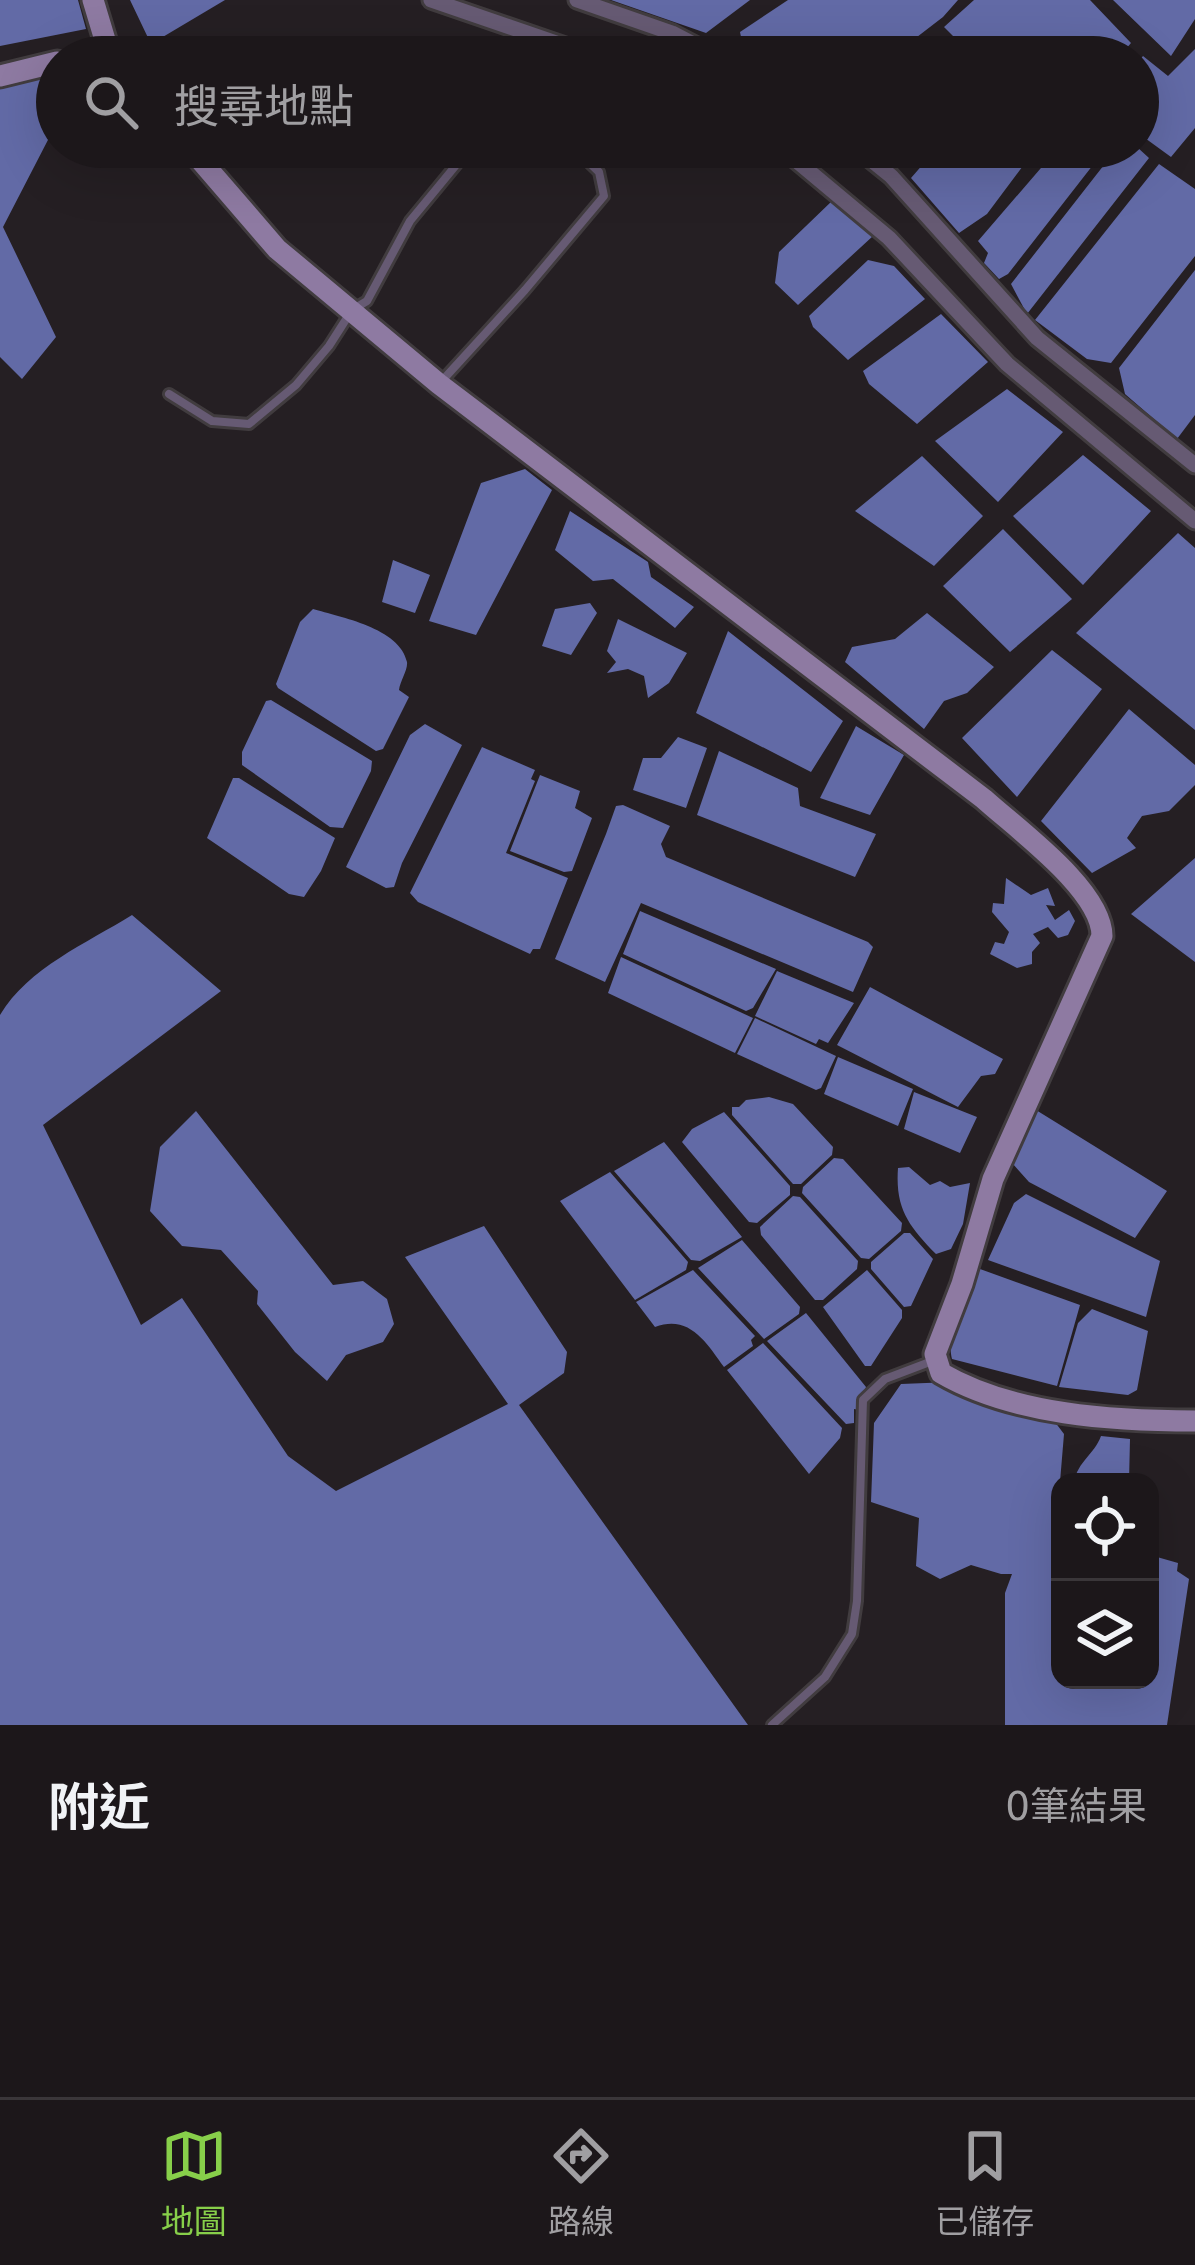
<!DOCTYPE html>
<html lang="zh-TW">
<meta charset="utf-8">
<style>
:root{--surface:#1c171a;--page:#252023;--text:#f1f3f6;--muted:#a09fa2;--line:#3a3639;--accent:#87cf4a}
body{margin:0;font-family:"DejaVu Sans","Noto Sans TC",sans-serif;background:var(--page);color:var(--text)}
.controls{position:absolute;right:36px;bottom:36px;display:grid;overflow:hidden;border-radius:24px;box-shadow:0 12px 48px #0002}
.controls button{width:108px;height:108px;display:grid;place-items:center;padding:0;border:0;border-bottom:3px solid var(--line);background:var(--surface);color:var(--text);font:60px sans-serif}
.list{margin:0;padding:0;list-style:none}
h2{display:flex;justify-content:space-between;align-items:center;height:156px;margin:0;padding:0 48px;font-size:51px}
h2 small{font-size:39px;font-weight:400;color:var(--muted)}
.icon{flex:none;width:66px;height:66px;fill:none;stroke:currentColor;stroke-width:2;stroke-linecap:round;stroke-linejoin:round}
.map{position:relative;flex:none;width:1195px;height:1725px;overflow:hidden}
.search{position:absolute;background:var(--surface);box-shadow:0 12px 48px #0002;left:36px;right:36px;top:36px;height:132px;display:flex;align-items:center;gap:30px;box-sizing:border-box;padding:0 42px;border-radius:66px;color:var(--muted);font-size:45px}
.sheet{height:372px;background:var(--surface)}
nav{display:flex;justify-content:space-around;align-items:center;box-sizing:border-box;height:168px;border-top:3px solid var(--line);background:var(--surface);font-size:33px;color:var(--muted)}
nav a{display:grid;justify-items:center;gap:6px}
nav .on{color:var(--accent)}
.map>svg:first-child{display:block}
</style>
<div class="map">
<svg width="1195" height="1725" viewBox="0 0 1195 1725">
<rect width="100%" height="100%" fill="#251f23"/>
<path fill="#626aa6" d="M0,0H78L86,29L0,46Z
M130,0H225L151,44Z
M611,0H750L706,33Z
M788,0H958L943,17L891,57H745L740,32Z
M974,0H1090L1131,43L1119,57H974L944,27Z
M1113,0H1195V19L1171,56Z
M1195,49V128L1171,157L1138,133V62L1143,56L1168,76Z
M57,60V137L50,136L3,227L56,337L22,379L0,357V71Z
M938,147H1037L987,214L959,233L911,178Z
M1059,147H1107L1008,274L999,279L984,263L988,253L978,241Z
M1118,147H1137L1149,158L1027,314L1011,284Z
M1159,164L1195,189V256L1111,363L1087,359L1035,320Z
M833,200L873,236L798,305L775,283L779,252Z
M868,260L894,266L925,299L848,360L813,327L809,316Z
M1195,270V415L1177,439L1125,394L1119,368Z
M941,314L988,362L917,424L869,384L863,371Z
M1007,389L1063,432L998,502L935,441Z
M1083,455L1151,511L1083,585L1013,516Z
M922,456L983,516L934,566L855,511Z
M525,469L552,490L476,635L429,621L481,483Z
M570,511L648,562L651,577L694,607L675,628L613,579L593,581L555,550Z
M1003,529L1072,599L1010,652L943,586Z
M1178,533L1195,548V730L1076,633Z
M393,560L430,575L415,613L382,602Z
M590,603L597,613L571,655L542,646L555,609Z
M313,609C340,617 400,628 407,662C408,670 400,681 399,690L409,697L383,749L376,751L278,688L276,684L300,622Z
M927,613L994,667L967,693L944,701L924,729L845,662L852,647L895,639Z
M618,619L687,653L669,683L648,698L644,676L628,669L607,673L616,662L607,651Z
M728,631L843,721L811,772L696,713Z
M1052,650L1102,689L1017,797L962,738Z
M271,700L372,761L371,771L343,828L330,827L242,765V752L266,701Z
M1129,709L1195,765V785L1169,811L1142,816L1127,838L1136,848L1092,873L1041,821Z
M425,724L462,745L402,863L394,887L386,888L346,867L410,735Z
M856,726L904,755L870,815L820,798Z
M678,737L707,748L686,808L633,790L643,758H661Z
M482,747L535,770L531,779L535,781L506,853L568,878L540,949H533L530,954L418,902L410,893Z
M719,751L798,788L800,806L876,834L855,877L697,815Z
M540,775L580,791L575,808L592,818L572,871L564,872L510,851Z
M233,778H239L335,838L321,871L304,897L289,894L207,838Z
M623,805L670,826L661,844L666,857L868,942L873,947L853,992L641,903L605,982L555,959L606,834L616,806Z
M1195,858V962L1131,914Z
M1006,878L1031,895L1048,888L1055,906L1046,905L1055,920L1069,910L1075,921L1068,935L1058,938L1048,927L1033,934L1040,943L1032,952V964L1017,968L990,954L995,942L1004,944L1009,932L992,912L993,903L1004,904Z
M640,911L776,969L753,1008L746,1011L623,954Z
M132,915L221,991L43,1125L141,1325L182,1298L288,1456L336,1491L508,1404L405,1257L484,1226L567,1352L564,1373L519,1405L748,1725H0V1015C28,968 87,943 132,915Z
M621,957L753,1018L735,1053L608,993Z
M777,971L854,1003L828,1043L819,1039L816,1044L755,1016Z
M870,987L1003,1059L995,1074L981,1076L958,1107L837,1045Z
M755,1018L836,1056L821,1088L816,1090L737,1054Z
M838,1057L913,1089L898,1126L824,1094Z
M914,1092L977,1117L960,1153L904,1129Z
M769,1097L793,1104L833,1147L832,1155L801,1184H793L732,1115V1107H739L746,1100Z
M1036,1110L1167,1191L1135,1238L1029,1182L1013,1164Z
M196,1111L333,1285L363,1281L387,1299L394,1324L383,1342L346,1355L327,1381L295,1352L257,1304L258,1291L221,1250L182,1246L150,1211L160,1147Z
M724,1112L790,1186V1195L757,1223L749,1222L682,1142L692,1129Z
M664,1142L742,1237L700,1261L691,1260L614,1171Z
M834,1158L843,1159L902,1223L901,1231L869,1259L861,1258L802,1193L803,1187Z
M909,1167L930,1185L940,1181L950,1187L970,1183L963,1224L951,1249L936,1254C909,1226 895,1209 898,1168Z
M610,1172L688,1262L686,1270L635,1300L560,1201Z
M1026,1194L1160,1261L1146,1317L988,1260L1014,1203Z
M793,1196L800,1197L858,1261L857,1269L823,1300H815L761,1235L760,1227Z
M904,1233H910L933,1259L911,1306L904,1307L871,1269V1262Z
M742,1240L800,1307L799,1314L764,1339L698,1268Z
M980,1269L1080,1305L1057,1386L952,1359C945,1332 965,1291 980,1269Z
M693,1270L755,1336L751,1340L753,1346L724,1367C706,1342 689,1314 655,1327L636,1302Z
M867,1270L902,1310V1318L871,1366H865L823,1307Z
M1092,1309L1148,1331L1137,1390L1128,1395L1059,1387L1078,1323Z
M806,1313L866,1387L859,1410L854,1409V1423L846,1424L767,1341Z
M763,1343L842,1428L840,1438L809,1474L727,1370Z
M951,1382L1055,1422L1064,1434L1060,1482V1680H1150V1555L1178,1563L1177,1571L1189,1579L1167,1725H1005V1593L1012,1574H1001L971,1565L940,1579L916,1566L919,1518L871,1502L874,1423L901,1384Z
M1101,1436L1130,1439L1129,1482H1074C1078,1461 1094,1455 1101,1436Z"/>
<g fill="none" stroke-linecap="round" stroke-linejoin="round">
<g stroke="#413c3f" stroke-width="14">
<path id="lane" d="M440,383L525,290L604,196L599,172L573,147
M169,394L212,421L249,424L296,385L329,346L352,310L367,301L410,221L471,147
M772,1725L825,1677L852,1634L857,1601L863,1400L885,1379L935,1360"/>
</g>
<g stroke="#413c3f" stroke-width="21">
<path id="street" d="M431,0L597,57
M577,0L672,33L718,57
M780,147L889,238L1007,364L1195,521
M855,147L891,176L1037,338L1195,465"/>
</g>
<g stroke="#413c3f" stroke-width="27">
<path id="secondary" d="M93,0L108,50
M78,57L108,50L114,57
M0,76L57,62
M189,147L277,249L439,384L984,799C1017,829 1102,890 1102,936L993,1179L962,1284L935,1354L941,1373C1013,1415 1114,1421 1195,1421"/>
</g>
<use href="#lane" stroke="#665a73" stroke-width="8"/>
<use href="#street" stroke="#665a73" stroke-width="15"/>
<use href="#secondary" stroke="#8e7aa2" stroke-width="21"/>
</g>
</svg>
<div class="controls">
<button><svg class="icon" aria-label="locate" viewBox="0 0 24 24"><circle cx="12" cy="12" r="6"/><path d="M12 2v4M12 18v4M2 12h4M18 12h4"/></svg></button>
<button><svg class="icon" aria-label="layers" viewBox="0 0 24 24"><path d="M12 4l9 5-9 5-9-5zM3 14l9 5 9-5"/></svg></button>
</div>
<div class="search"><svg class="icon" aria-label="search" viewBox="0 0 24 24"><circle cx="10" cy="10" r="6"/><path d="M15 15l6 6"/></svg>搜尋地點</div>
</div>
<section class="sheet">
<h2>附近<small>0筆結果</small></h2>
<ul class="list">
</ul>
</section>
<nav>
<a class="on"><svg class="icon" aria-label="map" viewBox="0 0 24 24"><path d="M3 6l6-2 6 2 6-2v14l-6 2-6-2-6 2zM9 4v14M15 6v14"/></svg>地圖</a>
<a><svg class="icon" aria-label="directions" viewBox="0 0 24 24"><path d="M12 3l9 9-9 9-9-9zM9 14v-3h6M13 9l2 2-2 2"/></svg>路線</a>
<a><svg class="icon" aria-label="saved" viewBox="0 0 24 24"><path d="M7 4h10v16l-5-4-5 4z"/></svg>已儲存</a>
</nav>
